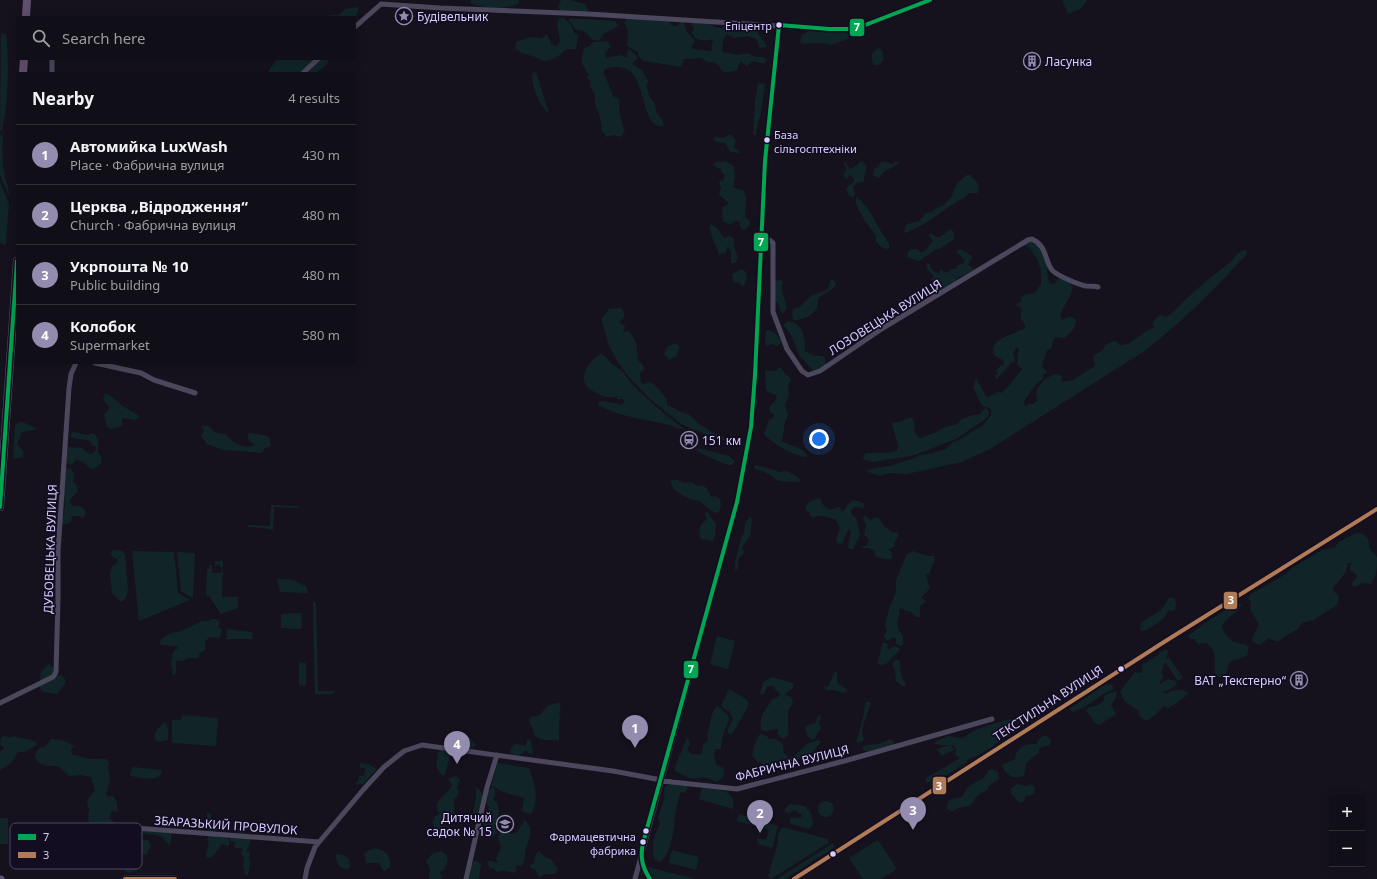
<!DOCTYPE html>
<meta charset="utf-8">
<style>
:root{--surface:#100e16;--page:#19171f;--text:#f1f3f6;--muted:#9c9ca1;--line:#302e35;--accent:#948caf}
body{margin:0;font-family:"Noto Sans",sans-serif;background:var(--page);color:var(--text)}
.controls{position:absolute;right:12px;bottom:12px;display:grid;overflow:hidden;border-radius:0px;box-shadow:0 2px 10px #0003}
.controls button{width:36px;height:36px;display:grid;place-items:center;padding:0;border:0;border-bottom:1px solid var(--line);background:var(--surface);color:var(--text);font:20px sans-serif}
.you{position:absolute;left:819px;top:439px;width:14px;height:14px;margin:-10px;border:3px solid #fff;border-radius:50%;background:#1a73e8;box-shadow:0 0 0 6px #1a73e833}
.badge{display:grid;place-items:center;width:26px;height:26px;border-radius:50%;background:var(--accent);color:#fff;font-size:13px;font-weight:700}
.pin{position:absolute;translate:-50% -33px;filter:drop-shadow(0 1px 2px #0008)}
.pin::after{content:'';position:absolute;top:21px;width:14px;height:12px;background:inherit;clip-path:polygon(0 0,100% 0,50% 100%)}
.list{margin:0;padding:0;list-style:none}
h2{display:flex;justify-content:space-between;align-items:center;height:52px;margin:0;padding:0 16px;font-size:17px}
h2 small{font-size:13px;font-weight:400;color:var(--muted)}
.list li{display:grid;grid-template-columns:26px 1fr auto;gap:12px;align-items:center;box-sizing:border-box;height:60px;padding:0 16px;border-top:1px solid var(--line)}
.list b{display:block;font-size:15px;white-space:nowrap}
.list p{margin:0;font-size:13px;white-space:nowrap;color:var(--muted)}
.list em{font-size:13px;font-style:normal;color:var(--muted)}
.icon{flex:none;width:22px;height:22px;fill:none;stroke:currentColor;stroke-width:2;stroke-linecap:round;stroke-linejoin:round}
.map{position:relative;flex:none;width:1377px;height:879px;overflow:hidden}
.search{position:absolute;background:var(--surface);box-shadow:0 2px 10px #0003;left:16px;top:16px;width:340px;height:44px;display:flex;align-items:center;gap:10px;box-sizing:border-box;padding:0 14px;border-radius:0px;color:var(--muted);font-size:15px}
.panel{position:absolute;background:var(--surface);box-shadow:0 2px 10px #0003;left:16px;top:72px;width:340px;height:292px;border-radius:0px}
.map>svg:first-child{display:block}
</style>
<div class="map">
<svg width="1377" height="879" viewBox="0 0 1377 879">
<rect width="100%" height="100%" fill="#15121d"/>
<path fill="#112528" d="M471,0H519V3C506,11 483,8 470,3Z
M561,0H570L585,4L588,10L585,14L561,12L558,7Z
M1062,0H1087L1082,8L1068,14Z
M358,7L359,9L355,18V17H330L329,15H339L345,9Z
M563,17L571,25L574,32L578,36L576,49H566C560,55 554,61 544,61C540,60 536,57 532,56C525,54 520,53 515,48L516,42L530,37L542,38L547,34L552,45L557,46L560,42L557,24L559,19Z
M628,17L668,20L671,25L676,26L681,22H684C686,34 688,32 695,40L691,48C699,51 704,49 711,52L713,39H712C705,42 696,41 692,33L694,29L690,21L709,22L714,27L722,28L725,25L729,24L733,29L737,25H749L757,30C758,36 765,40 767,47L760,48L756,39L747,36L734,38L727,34L724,37L722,50L723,52L738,55L748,53L756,57H763L767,60L766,62L764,64L753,61L747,66L740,61L737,70C720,75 725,71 715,62H708L701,58L684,59L681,67L644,61L639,57L638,52L627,46L628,30L624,23Z
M568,19H589L615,21L619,26L603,34L599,41C589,40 591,36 585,32C582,31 578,30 575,29Z
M817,30C827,33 838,28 848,34V39L830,45C824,42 809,44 802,44L800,41L802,35L809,31Z
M1,34H6C10,67 8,99 2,131H0Z
M607,41L611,46L605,53V56L607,58L620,55L627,58L628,49L637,56V59L632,64L642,70L646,78L649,81L646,85L650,98L655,104L656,112L663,121L664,126C637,129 650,65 616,67C611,68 608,67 604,70V73L613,96L619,99C619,109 620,122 625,130L621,137L613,135L607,137L602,131L600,117L595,104V95L590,86L591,82L587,78L589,74C585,71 584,66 581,62L584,48L590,46L593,42Z
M878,48L882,50L884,60L879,65H874C870,58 871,52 878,48Z
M277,59H330L326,65L316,73H267Z
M536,72L549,113C540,109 529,81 533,73Z
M758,83L765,84L760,117L758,121L756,135H753L755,102Z
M0,135L3,136C2,150 2,163 5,177C7,184 9,188 9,196L0,175Z
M728,135H731L736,140L734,147L741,153L730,152L725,143L717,142L713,139L715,137L723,138Z
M725,161L734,166L735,176L733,188L743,190L746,197L745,217L750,221L749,226L746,229L743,230L740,227L739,221H735L730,225L723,221L722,208L729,203L719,195L721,188L719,183L720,181L724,180V176L726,177L721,171V168H717L713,164L716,162Z
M844,161H845L849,168L851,169L858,164L861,161L865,164L867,168C864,173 865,177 863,182L857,183L853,187L855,193L854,197L849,196L846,189L850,184L854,182V179L850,175L846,179L843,175L847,169L844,164Z
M882,161L892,164L896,161L899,163L893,167L885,171L879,178L876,177L873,175L874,169L877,167H879V164Z
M967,175H970C976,180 981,185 978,193H969L964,198C944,207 927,227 904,233L905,227L908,224L919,221L926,213L932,212L935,209L945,204L951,197L957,183Z
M0,182L9,204L6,243L5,245L0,243Z
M856,197C870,205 878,230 889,243V249H887L881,247L876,241V236L863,218L856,204Z
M710,225C718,225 720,233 724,238L730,236L734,239C734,242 734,247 735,250C737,256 740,258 735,263H731V252L728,247H727L726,252L719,255C717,246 709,233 710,225Z
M950,229L954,232V239L941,248L935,250L919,261L907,257L908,252L911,249H917L921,253C927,250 929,245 933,241L929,236L930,233L936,237H940Z
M1026,239L1035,242C1039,247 1044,252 1046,258C1048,266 1046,276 1050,283L1054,284L1058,279C1064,278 1069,282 1073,287L1071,294L1060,314L1062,320L1070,316L1076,320C1076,329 1070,333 1065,338L1055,337L1052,344L1051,349L1047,350L1042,366L1047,372L1043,375V379C1034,384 1030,393 1024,401L1025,407L1029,404H1033L1038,400C1031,390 1048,373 1059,374L1062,376L1061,382L1073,380L1095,366V363L1093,357L1096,354L1103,350L1105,345L1114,341L1117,342L1119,345C1132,347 1142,330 1154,328L1152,323L1160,315L1166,317C1175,312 1179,305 1187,298C1200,286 1213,275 1227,265C1234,260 1237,250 1246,250L1247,252C1246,257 1243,257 1240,261C1213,291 1178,325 1146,350L990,449L961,462L907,474L889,473L880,476L868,472L867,471L871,469L889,466L915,458L920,455L929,454L946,449L953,442L959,440L983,425L991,415V410L989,408L982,406L973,387L976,378L986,396L988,397L997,393L998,391L1002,393L1007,388L1022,369L1017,364L1018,359L1017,354L1019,351L1018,348H1016L1013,353L1015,362H1012L997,379L995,378V375L998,374L996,371L1000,366L1003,365L1004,363V361L994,355C987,338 1016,335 1026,327C1021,319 1019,318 1022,308L1017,306L1016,304L1021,302L1022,297L1027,294L1035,293L1041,284V270L1037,259L1029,247L1024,246Z
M960,249L972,256V258L968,265L973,268L972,271L959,277L954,283L948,285L939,293L931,295L930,291L934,286L931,280L934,277L927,269L926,263L930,264L932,270L939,274L940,269L947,273L951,269H955L958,265L962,264L965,261L956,251Z
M742,269L746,272L747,279L744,286L741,285L739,282L735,283L733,282L732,274Z
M831,279L836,282L835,287L818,298C818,302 818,307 815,311C811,316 799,321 793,320L792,313L793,309L800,307L812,295L827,290Z
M781,280L783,283L781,288L787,307L783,314L781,312L778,304L775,300L774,281Z
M621,308C624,311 625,314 624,318L621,320L620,323L625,326L623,332L629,331L636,342L638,360L643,365L644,369L640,373L641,383L644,384L650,382L653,383L667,399V405L676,409L678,411L690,415L699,424L715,434L724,437L725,440L704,434L681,424L649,398L628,376L618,362L609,346L602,322V318L609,309Z
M789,321C804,325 805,337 805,351L815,356H822L825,358V365L823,369L813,371L805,361L800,357L791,335L784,326V324Z
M766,330H770L776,334L781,341L780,344L777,346L772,344L766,346L765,342Z
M675,343L680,346L677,356L669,360L664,354L667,347Z
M601,354L604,355L612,364L622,371L631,383L642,394L667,416L684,429C678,430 674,426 669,425C645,419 619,417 598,405L599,402L602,401C609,403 614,402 622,405L624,402L623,399H617V396C609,399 603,397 596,393C594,391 590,390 588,388C577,376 590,360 601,354Z
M779,368H781L785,374L791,378L788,386L789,395L785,405L788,415L785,422L782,441C791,447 800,445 807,455V457C797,458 770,442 764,434L769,420L775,416L770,412L769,407C773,403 778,401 776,395L768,392L766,390L765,370L775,371Z
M106,393C112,396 114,399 119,403C125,409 134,411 140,417L136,420L122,418V426L111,429L107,427L104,415L108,410L109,406L103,400L105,394Z
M986,408L989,412V415L984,420L956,439L912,456L872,462L863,459L864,455L866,453H888L897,451C900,442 893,433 892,423L898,422L912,417L915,425L914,431L918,437L921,438L936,432L943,428L957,424L962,419L973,415H979L984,409Z
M20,422L25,423L37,429L22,432L17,444L24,452L23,457L13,459L15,425Z
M203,425L210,427C214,434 220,433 226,434C233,444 244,449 255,445L250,442L247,434L251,433L268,436L270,439L271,446L265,448L262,453L223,450L207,444L201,436L204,430L202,427Z
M73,432L88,435L94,433L98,439V452C105,460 101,468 91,469L84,462L76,460L71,465L65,462L68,447L82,448L89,454H92L95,451L96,447L92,445L90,441C84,438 74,440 70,436Z
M698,448L729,456L735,461L732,465C726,466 702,454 696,450Z
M755,465L775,470L779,472L787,471L799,478L800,481L797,482L778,481C771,475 764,471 755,469L754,467Z
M66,468H70L74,474L73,481L76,484L78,491L69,501C72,506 74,507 80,506L85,510V516L83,518L79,516H72L71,522L66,524H62L65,505L63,486Z
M672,480H678L684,483L691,482L698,486H704L708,490L711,497L715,496L720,499L721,505L719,512L715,513L699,501L692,500L682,495L674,489L670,481Z
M818,498L821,500L823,505L830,510L840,507L842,512C850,506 848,495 864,504V508L854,507L851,511L852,515L856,518L860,535L853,549H850L848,548L851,530H848L842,544L837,543L836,538L840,528L836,520C833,519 826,516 823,516C816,515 815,520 809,515L810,512L805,510C807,502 811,501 818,498Z
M271,505L298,506V508L274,507L273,530L263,528L248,527V525L270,526Z
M707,512L716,524L715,536L713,541L701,539C697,530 700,525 707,519L705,514Z
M864,516H865L871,520L876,517L879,518L884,526L892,532L898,533V537L894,543L895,546L888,550L891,551L892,559C888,560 877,559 874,555L875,551L868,548H862L863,546H867C869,540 869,538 864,535L866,525L863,520Z
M749,517H751L752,521L750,536L742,547L744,553L738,559V568L735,571V562L741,538L744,533L745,524Z
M1356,533C1365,532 1370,539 1369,548L1377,557C1377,569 1377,575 1371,584L1362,583L1356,587L1352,586L1351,584L1357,577L1356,574L1349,569L1352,563H1348L1346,572L1333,588V591L1337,594L1339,598L1337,605L1313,620L1302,623L1298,629L1287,635L1278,642L1268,638L1265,641L1259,645L1253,642L1252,638L1259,624L1250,610L1251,602L1248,598L1251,594L1286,574L1292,568L1322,550L1335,547L1339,542Z
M115,550L122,551L125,555L128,591L126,598L121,602L112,593L110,575L112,566L116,564L118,559C113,558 111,556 111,551Z
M132,551L174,552L178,593L190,600L139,621Z
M913,551L928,556H934V562L929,574L926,575L930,588L921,598L926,601V602L920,606V617H916L910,611H906L902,608L899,610V615L897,622L898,629L903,636V645L900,646L896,644V639L894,637L888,641L885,639L884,636L887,631L885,626L889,609L896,592V580L907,554Z
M177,552L195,553L193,597L192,598L181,591Z
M215,561H223L222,597H238V608L221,614L209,596H206L207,569H209V565H212V573H222V567H220V564L215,566Z
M277,579L293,580L307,587L308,593L280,592Z
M1168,598H1174L1176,603L1175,610L1168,611C1164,621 1153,626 1144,631L1140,630L1141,623C1152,614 1163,613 1168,598Z
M313,602H316L318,691H335L333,694H315Z
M1235,604H1242C1238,613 1227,617 1222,626C1223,632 1229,641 1237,643C1243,645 1242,642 1249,647L1247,656L1229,662L1226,674L1222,677H1218L1215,673C1214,659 1218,654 1207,643L1199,644L1196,642L1195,639H1190L1188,636L1205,623Z
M301,613L302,627L301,629L281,628V614Z
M212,619H216L220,623L218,627L222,630L220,637L217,638L209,637L205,642V650L200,653L198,658H188L182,661L178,660L176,662V672L175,675H173L171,663L173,652L178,648L176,646L162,645L160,644L161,639L171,633L181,631L202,621H208Z
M227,629L252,632L253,639H226Z
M717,636L735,641L728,669L710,664Z
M884,642L888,644L887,648L888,649C894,648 891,644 899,648L900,650L886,664L880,665L878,663C878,656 882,651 882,644Z
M1167,649L1168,653L1165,660L1169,657L1183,678L1178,681L1165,662L1161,673L1164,677L1160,681V684L1168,679L1176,681L1177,684L1171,689L1163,692L1165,694C1174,690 1179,688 1189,693C1183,699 1176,704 1168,708L1164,706L1154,716L1146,721L1140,717L1138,710L1125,702L1120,692C1124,685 1131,679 1134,672L1140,673L1143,671L1142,667L1143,664L1153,659L1161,652Z
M896,659L900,661C901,669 899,677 906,684L905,686H902L896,681L895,670L892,664Z
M299,662L306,663V685L299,686Z
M49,664L55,669L53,674L61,675L65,679V684L57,694L43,692L40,688C40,676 39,671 49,664Z
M835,671L837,672V682L845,688L847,691L844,693L833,690H826L824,686L828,687Z
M772,677C777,679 790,681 794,684L793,688L785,694V695L791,697L793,703L788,710V735L785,738H782L778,734V729L765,731L761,730C761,726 760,722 761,719C762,712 769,707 771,700L778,697L780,694L772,686L767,687L764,694H760L763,682Z
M1106,684L1112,685L1114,689C1099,695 1088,707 1073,712L1069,709Z
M729,689L746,699L749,704C747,709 734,732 731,734L728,733L727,731L733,719L729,711L724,709L721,705Z
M1116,691L1117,696L1111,705L1116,714L1099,725L1093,722L1091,716L1086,711L1089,707L1096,706L1103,702L1105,695Z
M867,701L871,703C869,709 862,727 862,732C862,735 863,737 864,739L861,742L856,743L864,714L865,704Z
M557,703H559L561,706L559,714L561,717L559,721V741C552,738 540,743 535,735C533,733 534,732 533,729C531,724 528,723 530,717L540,715L547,706Z
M718,706L729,717C729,724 725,727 724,733C722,738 721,744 721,749H716L714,753L716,765L724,768C724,776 723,780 715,782C708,774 699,780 690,778C685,777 680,773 675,771V767L687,738H688L690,744L687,750L692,754L699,755L702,753L703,745L708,740L707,734C711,726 710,711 718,706Z
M182,715L217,718L218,719L216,746L173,743L172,742V720H181Z
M818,715L821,716L819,723L821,729C817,732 817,736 814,740C806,738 808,734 805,728L808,725L815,723Z
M1015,718L1020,719L1016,723L1007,726C1006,730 1005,735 1002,738C996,746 975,758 966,760L967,762L947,775L940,776L928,783L926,782L925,780L928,777L960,758L955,755L956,749L953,745H951L954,750L942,756L937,749L949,745H940L935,744V742L948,736L963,738C977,726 998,723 1015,718Z
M163,723H166L168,729V740L158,742L154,738L156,731Z
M760,734L765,735L770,739H776L783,744L784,753L789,758C797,756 800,749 807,744C810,742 815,742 818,740L821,742L811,754L788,763L783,767H773L768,766L758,762L752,756C753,749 756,739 760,734Z
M4,735L10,738L13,736C21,739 29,738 36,742L37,745L24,752H18L11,763L0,770V752L4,748L0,744L1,738Z
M455,735L460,737L463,736L469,737L476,745L471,749L455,747L452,749L445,774L443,776C438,771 434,765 438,758L437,755L444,743Z
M1046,735L1051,740L1050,745L1039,748V753C1033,756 1031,760 1026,763L1024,776C1011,779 1008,776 1001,765L1015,759C1016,747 1025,744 1036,744L1041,737Z
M51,739L63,740L74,746L71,750L72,755C78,754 80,757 85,758C91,760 99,758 106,759L109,762L108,768L110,780L106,795L108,796H113C117,800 118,806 117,812L112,811L109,818L118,825L141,826L172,832L170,845C165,843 164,837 160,836C155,834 148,835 143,833L133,838L128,836L126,839L127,845L129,847L136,841L148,840L151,846L148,851L147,854L145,855L142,853L140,846L138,845L134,849V853L137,856L136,859L132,858L130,860L138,867L137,870L129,873L125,871L126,864L122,850H128L129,848L125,847L124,848L122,846C124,839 121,836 116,832L111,833L102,829L100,830L96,829L94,826L89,824L88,816L89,809L87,803L88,799L95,790L91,777L80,775L69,776L58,766C49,766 40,767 35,758C36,751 37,747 45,747Z
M528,739L531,741L533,753L532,754L528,753L526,750C521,754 518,758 511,755L510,750L515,744L525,746Z
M890,739L894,742L893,746C883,748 872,754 863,750V747L866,745L879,744Z
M360,763L368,764L377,769L363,784H355L359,780V776H364L365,768H360Z
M497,763L529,768C534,782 540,800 531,814L522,811L524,798L503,792L491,785Z
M133,767L160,770L162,772C158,782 141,778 131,776L130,774Z
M992,769L998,772L999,779L990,785L987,790L978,795L970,806L958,808L952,812L946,808L949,800L962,797L967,788L976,782L984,778L989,770Z
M456,776L460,779L457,788L459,791L457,797L454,799V817L451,823L446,822L443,824L446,831L442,834L435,828L432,823L435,816L440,814C429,801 449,795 452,785L448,779Z
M668,784H686L688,788L685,793L681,792C671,814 678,844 661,862L655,860C650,848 654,835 660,824L658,818C661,808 666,798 664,788Z
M1017,784L1025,786L1031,784L1034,786L1035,791L1034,794L1026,796L1024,801L1020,803L1011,794V789Z
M476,787C487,794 481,805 479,815L471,820L470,819L472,817L476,798Z
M492,787L495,789V795L493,799L494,801L497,802L499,812L494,827L497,832L494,836L491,834V829L489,826H485L481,823L483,814L488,811L489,807L487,804L488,791Z
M702,788C716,790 737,788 733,809L699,799Z
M818 809a8 8 0 1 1 16 0a8 8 0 1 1-16 0Z
M791,804C795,806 797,804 801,805C811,808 812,816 813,824L809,829L791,824L790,822V818L802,817L801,814L794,810L790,813L784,812L787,806Z
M207,813H211V820L218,826L217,831L213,832H228L227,836L230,844L228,846L222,844C218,849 215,855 210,858L206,857C206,850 211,846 207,839L212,832L207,830Z
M739,814L778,826L772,848L758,844L757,838L766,840L769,830L737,821Z
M0,818H8V844H0Z
M525,820C535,832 529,835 526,848C524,854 526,862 521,866H515L517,869L515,873L504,870L497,872L493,868L490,869L487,863L488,861H493L496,863L498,862L496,860L501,846L498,840L499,833L501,831L512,834L516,833Z
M782,827L828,839V843L771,879L768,876L778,842V835Z
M240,832C252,835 253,841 246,851L250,853L249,857L250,863L248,875H245L243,866L244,858L241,853L243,848H236L234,847L236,842H231L229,837Z
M878,840L897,869L881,879H863L849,858Z
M833,843L835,847L785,879H777Z
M375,848C385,850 391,855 390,867L385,871L383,870L379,863H366L364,854L369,850Z
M672,850L699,857L696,870L669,863Z
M441,851L447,856L448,861L444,870L441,871L439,873L442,876L441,879H429L430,869L426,861L432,854Z
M539,851L545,857L552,860L558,870L555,874H545L539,877L536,870L530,868V865L534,863L536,854Z
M337,854L343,855L349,859L350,868L345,869L339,866L335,856Z
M474,861H477L481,864L479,879H466L469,867Z
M648,867L695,879H654L649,875Z"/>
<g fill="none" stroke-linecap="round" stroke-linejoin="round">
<path stroke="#4b475d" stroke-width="5" d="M355,27L381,4L440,8L589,14L811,28L847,29L860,27L930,0
M52,73V59
M303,73L318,59
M761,233L773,243V312L787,349L802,371L808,375L820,371L883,328L1028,240L1032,239C1047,246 1044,259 1052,270C1056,275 1079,285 1086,286C1090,286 1094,286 1098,287
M95,363L141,373L154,380L195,393
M0,703L53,677L56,672L58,599V551L69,388L71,374L76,363
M109,826L319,842
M641,859L645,873L650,879
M305,879L307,868L315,847L363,790L384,767L404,751L422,745L613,771L672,782L737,789L848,760L992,719
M466,879L487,787L497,755
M635,879L737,502C745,468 751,434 754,399L765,161L779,25"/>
<path stroke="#4b475d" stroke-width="6" d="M794,879L1164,642L1377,509"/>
<path stroke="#575370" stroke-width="7" d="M0,879H1
M125,879H175"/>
<path stroke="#60506f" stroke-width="8" d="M26,17L27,0
M23,73L24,59
M0,507L17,261"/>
<g stroke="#130d21" stroke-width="7">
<path id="bus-1" d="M779,25L829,29H847L860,27L930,0
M0,507L17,261
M650,879C642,867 640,857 643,843L737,502L751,427L755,375L765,161L779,25"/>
</g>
<g stroke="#130d21" stroke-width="7">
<path id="bus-2" d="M125,879H175
M794,879L1164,642L1377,509"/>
</g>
<use href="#bus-1" stroke="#00a651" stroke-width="4"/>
<use href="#bus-2" stroke="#b07c57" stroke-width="4"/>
</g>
<defs>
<g id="sight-ring" transform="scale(0.9)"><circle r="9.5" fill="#130d21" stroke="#948caf" stroke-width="1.5"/><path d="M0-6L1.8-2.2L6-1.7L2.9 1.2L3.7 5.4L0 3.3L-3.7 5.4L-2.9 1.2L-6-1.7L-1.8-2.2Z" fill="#948caf"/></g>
<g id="building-ring" transform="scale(0.9)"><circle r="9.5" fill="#130d21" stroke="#948caf" stroke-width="1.5"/><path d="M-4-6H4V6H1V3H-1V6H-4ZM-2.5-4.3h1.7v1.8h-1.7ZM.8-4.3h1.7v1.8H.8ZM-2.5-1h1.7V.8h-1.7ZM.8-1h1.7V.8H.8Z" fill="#948caf"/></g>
<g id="station-ring" transform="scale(0.9)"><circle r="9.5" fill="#130d21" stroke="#948caf" stroke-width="1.5"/><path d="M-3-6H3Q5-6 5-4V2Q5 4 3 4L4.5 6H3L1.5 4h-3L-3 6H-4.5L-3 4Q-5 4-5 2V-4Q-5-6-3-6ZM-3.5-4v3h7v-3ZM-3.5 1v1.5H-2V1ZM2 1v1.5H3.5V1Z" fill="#948caf"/></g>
<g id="school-ring" transform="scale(0.9)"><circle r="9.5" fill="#130d21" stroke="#948caf" stroke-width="1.5"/><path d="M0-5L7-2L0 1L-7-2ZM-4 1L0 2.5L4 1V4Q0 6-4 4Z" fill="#948caf"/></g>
</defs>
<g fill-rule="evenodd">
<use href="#sight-ring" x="404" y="16"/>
<use href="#building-ring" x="1032" y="61"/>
<use href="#station-ring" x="689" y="440"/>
<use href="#building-ring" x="1299" y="680"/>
<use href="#school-ring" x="505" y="824"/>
</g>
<g fill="#d9cdfe" stroke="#130d21" stroke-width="1.5">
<circle cx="779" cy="25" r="3.5"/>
<circle cx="767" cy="140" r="3.5"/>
<circle cx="1121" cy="669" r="3.5"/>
<circle cx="646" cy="831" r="3.5"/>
<circle cx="643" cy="842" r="3.5"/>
<circle cx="833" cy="854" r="3.5"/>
</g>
<g text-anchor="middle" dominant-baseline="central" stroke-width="3.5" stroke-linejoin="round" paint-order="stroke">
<g font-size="11" fill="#d9cdfe" stroke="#130d21" text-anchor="end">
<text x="772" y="25">Епіцентр</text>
<text x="774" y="134" text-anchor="start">База<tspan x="774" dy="14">сільгосптехніки</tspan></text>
<text x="636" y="836">Фармацевтична<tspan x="636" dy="14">фабрика</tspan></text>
</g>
<g font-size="12" fill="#d9cdfe" stroke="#130d21" text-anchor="start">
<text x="417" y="16">Будівельник</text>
<text x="1045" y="61">Ласунка</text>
<text x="702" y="440">151 км</text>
<text x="1286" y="680" text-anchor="end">ВАТ „Текстерно“</text>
<text x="492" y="817" text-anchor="end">Дитячий<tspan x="492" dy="14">садок № 15</tspan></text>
</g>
<g font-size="12" fill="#d9cdfe" stroke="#130d21">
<text transform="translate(885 317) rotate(-32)">ЛОЗОВЕЦЬКА ВУЛИЦЯ</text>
<text transform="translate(50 549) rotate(-88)">ДУБОВЕЦЬКА ВУЛИЦЯ</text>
<text transform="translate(1048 703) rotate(-33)">ТЕКСТИЛЬНА ВУЛИЦЯ</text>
<text transform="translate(792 763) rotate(-14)">ФАБРИЧНА ВУЛИЦЯ</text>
<text transform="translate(226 825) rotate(4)">ЗБАРАЗЬКИЙ ПРОВУЛОК</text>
</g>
</g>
<rect x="10" y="823" width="132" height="46" rx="6" fill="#130d21" stroke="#4e4763" stroke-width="1"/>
<rect x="18" y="834" width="18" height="6" fill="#00a651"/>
<rect x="18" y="852" width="18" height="6" fill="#b07c57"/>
<g font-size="11" fill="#d9cdfe">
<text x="43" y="841">7</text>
<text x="43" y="859">3</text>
</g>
<g stroke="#130d21" stroke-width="1.5">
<rect x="849" y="18" width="16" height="19" rx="4" fill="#00a651"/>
<rect x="753" y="232" width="16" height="20" rx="4" fill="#00a651"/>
<rect x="1223" y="591" width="15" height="19" rx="4" fill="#b07c57"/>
<rect x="683" y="660" width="16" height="19" rx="4" fill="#00a651"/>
<rect x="932" y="776" width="15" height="19" rx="4" fill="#b07c57"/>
</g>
<g font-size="11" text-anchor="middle" font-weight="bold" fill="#fff">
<text x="857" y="31">7</text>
<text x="761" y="246">7</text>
<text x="1231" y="604">3</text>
<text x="691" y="673">7</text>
<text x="939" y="790">3</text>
</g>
</svg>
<div class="controls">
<button>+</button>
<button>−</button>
</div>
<div class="you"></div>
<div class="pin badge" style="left:635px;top:748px">1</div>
<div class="pin badge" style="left:760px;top:833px">2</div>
<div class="pin badge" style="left:913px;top:830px">3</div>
<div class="pin badge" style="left:457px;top:764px">4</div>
<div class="search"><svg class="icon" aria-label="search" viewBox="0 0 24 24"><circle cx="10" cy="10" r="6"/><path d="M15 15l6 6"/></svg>Search here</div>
<section class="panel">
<h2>Nearby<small>4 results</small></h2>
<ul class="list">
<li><span class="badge">1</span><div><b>Автомийка LuxWash</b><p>Place · Фабрична вулиця</p></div><em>430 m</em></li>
<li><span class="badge">2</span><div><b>Церква „Відродження“</b><p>Church · Фабрична вулиця</p></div><em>480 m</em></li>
<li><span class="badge">3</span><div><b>Укрпошта № 10</b><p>Public building</p></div><em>480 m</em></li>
<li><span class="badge">4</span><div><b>Колобок</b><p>Supermarket</p></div><em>580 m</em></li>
</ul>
</section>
</div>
